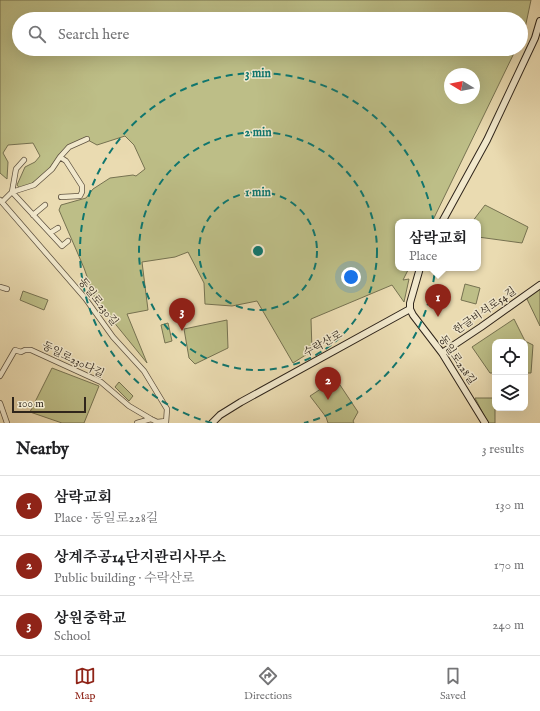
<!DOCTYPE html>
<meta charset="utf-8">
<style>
:root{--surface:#fff;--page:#f6f6f6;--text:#202124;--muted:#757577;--line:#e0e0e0;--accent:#8f2418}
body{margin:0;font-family:"IM FELL English","Noto Serif KR",serif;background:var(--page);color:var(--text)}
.controls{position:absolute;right:12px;bottom:12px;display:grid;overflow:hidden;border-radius:8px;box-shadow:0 4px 16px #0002}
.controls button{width:36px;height:36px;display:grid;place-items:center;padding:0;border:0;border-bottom:1px solid var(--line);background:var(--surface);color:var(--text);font:20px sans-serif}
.compass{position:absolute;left:444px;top:68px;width:36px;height:36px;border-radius:50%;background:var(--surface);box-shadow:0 4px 16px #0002;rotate:280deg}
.scale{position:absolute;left:12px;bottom:10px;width:74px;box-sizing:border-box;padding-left:4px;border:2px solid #2f251b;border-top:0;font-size:11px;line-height:14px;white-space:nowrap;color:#2f251b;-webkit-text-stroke:3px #f1e8cc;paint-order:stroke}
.you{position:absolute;left:351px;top:277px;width:14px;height:14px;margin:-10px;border:3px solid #fff;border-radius:50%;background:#1a73e8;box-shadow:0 0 0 6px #1a73e833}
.badge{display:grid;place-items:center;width:26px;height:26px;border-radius:50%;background:var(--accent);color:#fff;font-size:13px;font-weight:700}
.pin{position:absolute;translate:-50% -33px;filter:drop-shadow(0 1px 2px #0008)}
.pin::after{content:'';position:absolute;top:21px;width:14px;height:12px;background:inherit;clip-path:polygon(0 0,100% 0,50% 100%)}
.popup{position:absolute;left:395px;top:219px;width:86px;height:52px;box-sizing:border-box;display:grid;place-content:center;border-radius:8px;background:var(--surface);filter:drop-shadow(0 1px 3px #0005);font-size:13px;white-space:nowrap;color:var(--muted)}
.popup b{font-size:15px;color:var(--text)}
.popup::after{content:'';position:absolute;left:50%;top:100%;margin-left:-8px;border:8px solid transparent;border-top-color:var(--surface)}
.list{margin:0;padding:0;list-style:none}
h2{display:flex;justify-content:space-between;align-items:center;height:52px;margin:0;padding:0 16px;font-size:17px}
h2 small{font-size:13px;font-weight:400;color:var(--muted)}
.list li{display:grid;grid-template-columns:26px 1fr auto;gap:12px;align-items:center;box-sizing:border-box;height:60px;padding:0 16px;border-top:1px solid var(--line)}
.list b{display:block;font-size:15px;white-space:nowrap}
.list p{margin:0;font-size:13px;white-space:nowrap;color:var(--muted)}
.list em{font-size:13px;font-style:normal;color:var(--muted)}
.icon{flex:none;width:22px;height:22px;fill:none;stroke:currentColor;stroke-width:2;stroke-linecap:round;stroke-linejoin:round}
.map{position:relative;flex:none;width:540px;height:423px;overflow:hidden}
.search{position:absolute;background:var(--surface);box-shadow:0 4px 16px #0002;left:12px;right:12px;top:12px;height:44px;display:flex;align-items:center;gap:10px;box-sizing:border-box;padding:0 14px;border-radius:22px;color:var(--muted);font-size:15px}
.sheet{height:232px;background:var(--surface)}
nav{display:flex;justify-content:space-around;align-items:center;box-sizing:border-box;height:56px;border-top:1px solid var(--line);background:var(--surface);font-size:11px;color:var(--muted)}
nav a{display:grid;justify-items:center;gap:2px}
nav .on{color:var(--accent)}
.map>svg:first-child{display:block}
</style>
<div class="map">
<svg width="540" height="423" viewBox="0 0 540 423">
<rect width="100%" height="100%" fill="#eadbb1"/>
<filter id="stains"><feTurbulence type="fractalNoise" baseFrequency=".005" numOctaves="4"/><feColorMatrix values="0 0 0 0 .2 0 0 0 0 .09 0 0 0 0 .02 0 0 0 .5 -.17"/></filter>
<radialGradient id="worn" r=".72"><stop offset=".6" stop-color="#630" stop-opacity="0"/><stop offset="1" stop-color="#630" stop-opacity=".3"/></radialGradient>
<path fill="#bdbe87" stroke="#767251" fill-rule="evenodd" d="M0,0H531L524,33L521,40V19H19V49H516L432,222H398V268H409L403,280L409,279L404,302L392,285L311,319L312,351L293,363L257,301L232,306L205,304L204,283L188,252L175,257L142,262L148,310L127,314L147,363L95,299L84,268L59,210L61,205L86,198L93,189L110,178L133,175L136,176L145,169L134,145L125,136L97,145L86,139L62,151L47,172L22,191L17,185L25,167L35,162L40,156L33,143L8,145L3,153L8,162L7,179L0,173ZM450,74H474V98H450Z
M485,205L528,227L522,243L478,237V222H472Z
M465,284L480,288L476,304L461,300Z
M540,287V326L526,297Z
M23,291L48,300L44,310L20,300Z
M514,319L525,341L533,345L531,373H525V342H495V373H490L472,347Z
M227,320L228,348L195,364L189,358L184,329Z
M168,323L172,341L165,343L161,325Z
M52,368L99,386L84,423H62L30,412Z
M336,379L358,412L353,421L354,423H328L326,417L310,396Z
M119,382L133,396L129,401L115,387Z
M475,398H495V423H488Z"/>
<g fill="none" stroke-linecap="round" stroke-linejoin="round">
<g stroke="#5e5240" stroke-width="6">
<path id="street" d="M60,157L66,161L82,186V192L80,196L61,197
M24,160L16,169L12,192L62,246L68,241
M0,200L85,298L113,337L144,371L167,409L166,423
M2,202L12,192L34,185L52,169L60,157L69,147L87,139
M33,215L45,205
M50,233L58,228
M0,287L7,289
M0,376L15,350L21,352L25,350H31L101,382L129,406L151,419L157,422L166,421
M0,403L7,423
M137,423L151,419"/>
</g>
<g stroke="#2f251b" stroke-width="8">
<path id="secondary" d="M442,222L487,140L535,38L540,21
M420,268L410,303V309L413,315L442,353L485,423
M442,353L481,327L540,285
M212,423L220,415L241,402L410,309"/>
</g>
<use href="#street" stroke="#f1e8cc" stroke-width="4.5"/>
<use href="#secondary" stroke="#f1e8cc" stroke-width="6"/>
</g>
<g fill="none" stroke="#0f766e" stroke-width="2" stroke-dasharray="7 5">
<circle cx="258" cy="251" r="59"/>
<circle cx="258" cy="251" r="119"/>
<path d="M212 423A178 178 0 1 1 304 423"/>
</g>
<g text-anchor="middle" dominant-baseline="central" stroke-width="3" stroke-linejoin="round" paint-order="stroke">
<g font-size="11" fill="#2f251b" stroke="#f1e8cc">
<text transform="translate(98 302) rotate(52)">동일로230길</text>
<text transform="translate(485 311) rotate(-35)">한글비석로54길</text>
<text transform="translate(323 344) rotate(-29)">수락산로</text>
<text transform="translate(73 360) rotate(26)">동일로230다길</text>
<text transform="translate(457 360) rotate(56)">동일로228길</text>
</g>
</g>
<circle cx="258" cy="251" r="6" fill="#0f766e" stroke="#f1e8cc" stroke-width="2"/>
<g font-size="12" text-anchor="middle" font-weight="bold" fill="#0f766e" stroke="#f1e8cc" stroke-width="3" stroke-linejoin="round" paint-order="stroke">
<text x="258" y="77">3 min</text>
<text x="258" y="136">2 min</text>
<text x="258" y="196">1 min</text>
</g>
<rect width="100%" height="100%" filter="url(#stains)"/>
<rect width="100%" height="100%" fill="url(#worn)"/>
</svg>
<div class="controls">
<button><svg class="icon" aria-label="locate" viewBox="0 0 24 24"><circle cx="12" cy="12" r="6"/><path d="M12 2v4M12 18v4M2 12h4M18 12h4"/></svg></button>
<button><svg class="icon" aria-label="layers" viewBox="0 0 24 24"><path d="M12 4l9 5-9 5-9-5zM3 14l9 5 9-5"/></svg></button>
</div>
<svg class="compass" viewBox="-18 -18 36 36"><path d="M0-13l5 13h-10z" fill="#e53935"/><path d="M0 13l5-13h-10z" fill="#757577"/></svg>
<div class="scale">100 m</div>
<div class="you"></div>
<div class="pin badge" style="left:438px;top:317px">1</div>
<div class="popup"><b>삼락교회</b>Place</div>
<div class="pin badge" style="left:328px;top:400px">2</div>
<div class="pin badge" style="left:182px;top:331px">3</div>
<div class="search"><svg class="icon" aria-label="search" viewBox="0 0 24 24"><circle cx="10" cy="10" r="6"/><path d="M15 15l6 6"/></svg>Search here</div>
</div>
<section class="sheet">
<h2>Nearby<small>3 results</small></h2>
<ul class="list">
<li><span class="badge">1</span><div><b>삼락교회</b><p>Place · 동일로228길</p></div><em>130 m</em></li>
<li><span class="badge">2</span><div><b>상계주공14단지관리사무소</b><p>Public building · 수락산로</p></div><em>170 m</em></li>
<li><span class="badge">3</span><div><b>상원중학교</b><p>School</p></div><em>240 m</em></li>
</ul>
</section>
<nav>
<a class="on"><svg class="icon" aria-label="map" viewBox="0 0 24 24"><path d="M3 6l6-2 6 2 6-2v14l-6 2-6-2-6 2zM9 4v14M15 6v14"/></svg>Map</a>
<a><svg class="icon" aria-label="directions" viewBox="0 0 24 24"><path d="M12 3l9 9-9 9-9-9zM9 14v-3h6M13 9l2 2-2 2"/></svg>Directions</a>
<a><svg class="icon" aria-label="saved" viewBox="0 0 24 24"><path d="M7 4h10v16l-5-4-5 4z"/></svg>Saved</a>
</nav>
